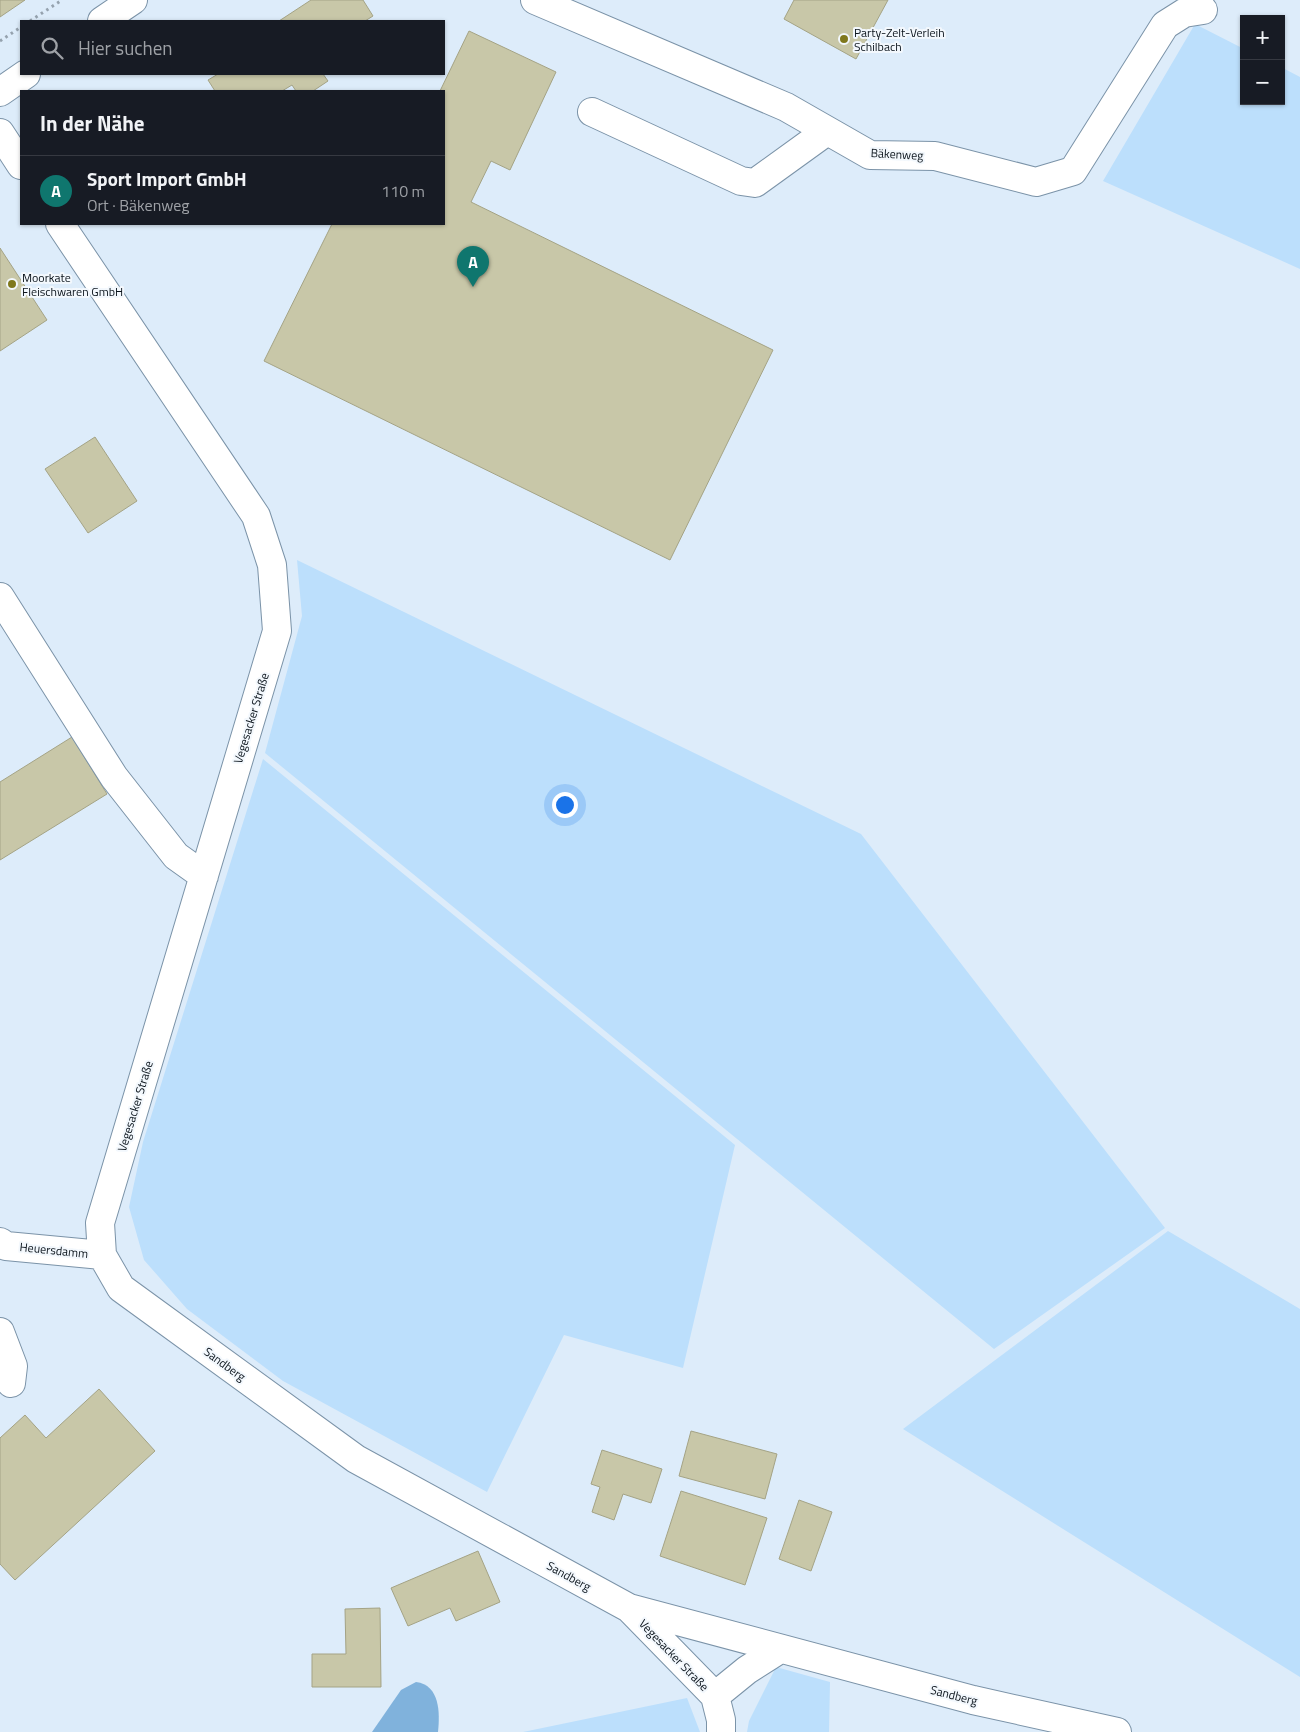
<!DOCTYPE html>
<html lang="de">
<meta charset="utf-8">
<style>
:root{--surface:#171b24;--page:#20242c;--text:#f1f3f6;--muted:#9ea1a6;--line:#363941;--accent:#0f766e}
body{margin:0;font-family:"Titillium Web",sans-serif;background:var(--page);color:var(--text)}
.controls{position:absolute;right:15px;top:15px;display:grid;overflow:hidden;border-radius:0px;box-shadow:0 1px 4px #0004}
.controls button{width:45px;height:45px;display:grid;place-items:center;padding:0;border:0;border-bottom:1px solid var(--line);background:var(--surface);color:var(--text);font:25px sans-serif}
.you{position:absolute;left:564px;top:804px;width:18px;height:18px;margin:-12px;border:4px solid #fff;border-radius:50%;background:#1a73e8;box-shadow:0 0 0 8px #1a73e833}
.badge{display:grid;place-items:center;width:32px;height:32px;border-radius:50%;background:var(--accent);color:#fff;font-size:16px;font-weight:700}
.pin{position:absolute;translate:-50% -41px;filter:drop-shadow(0 1px 2px #0008)}
.pin::after{content:'';position:absolute;top:26px;width:18px;height:15px;background:inherit;clip-path:polygon(0 0,100% 0,50% 100%)}
.list{margin:0;padding:0;list-style:none}
h2{display:flex;justify-content:space-between;align-items:center;height:65px;margin:0;padding:0 20px;font-size:21px}
h2 small{font-size:16px;font-weight:400;color:var(--muted)}
.list li{display:grid;grid-template-columns:32px 1fr auto;gap:15px;align-items:center;box-sizing:border-box;height:70px;padding:0 20px;border-top:1px solid var(--line)}
.list b{display:block;font-size:19px;white-space:nowrap}
.list p{margin:0;font-size:16px;white-space:nowrap;color:var(--muted)}
.list em{font-size:16px;font-style:normal;color:var(--muted)}
.icon{flex:none;width:28px;height:28px;fill:none;stroke:currentColor;stroke-width:2;stroke-linecap:round;stroke-linejoin:round}
.map{position:relative;flex:none;width:1300px;height:1732px;overflow:hidden}
.search{position:absolute;background:var(--surface);box-shadow:0 1px 4px #0004;left:20px;top:20px;width:425px;height:55px;display:flex;align-items:center;gap:12px;box-sizing:border-box;padding:0 18px;border-radius:0px;color:var(--muted);font-size:19px}
.panel{position:absolute;background:var(--surface);box-shadow:0 1px 4px #0004;left:20px;top:90px;width:425px;height:135px;border-radius:0px}
.map>svg:first-child{display:block}
</style>
<div class="map">
<svg width="1300" height="1732" viewBox="0 0 1300 1732">
<rect width="100%" height="100%" fill="#ddecfa"/>
<path fill="#bcdffc" d="M1195,24L1244,49V101H1281V67L1300,77V269L1103,181Z
M297,560L861,834L1165,1228L994,1349L265,753L302,616Z
M263,759L735,1145L683,1368L564,1335L487,1492L283,1381L187,1309L144,1260L129,1207L143,1142Z
M1168,1231L1300,1309V1677L903,1429Z
M776,1667L830,1682L829,1732H747L749,1721Z
M687,1698L700,1732H523Z"/>
<path fill="#80b2dc" d="M416,1682C440,1685 440,1713 438,1732H372L401,1690Z"/>
<path fill="#c8c7a8" stroke="#a4a385" d="M0,0H25L0,17Z
M311,0H363L373,16L365,21H279Z
M794,0H888L856,59L784,19Z
M469,31L556,72L510,170L491,161L471,202L773,350L670,560L264,361L332,224H444V91H440Z
M218,74H323L328,81L313,91H296L292,85L282,91H215L208,80Z
M0,248L47,320L0,351Z
M95,437L137,501L88,533L45,469Z
M72,737L107,794L0,860V782Z
M99,1389L155,1451L15,1580L0,1564V1438L25,1415L46,1438Z
M691,1431L777,1454L765,1499L679,1476Z
M602,1450L662,1469L651,1503L623,1494L614,1520L592,1512L600,1487L591,1484Z
M681,1491L767,1518L745,1585L660,1556Z
M799,1500L832,1512L811,1571L779,1559Z
M478,1551L500,1602L456,1621L450,1608L408,1626L391,1588Z
M380,1608L381,1687H312V1654H346L345,1609Z"/>
<g fill="none" stroke-linecap="round" stroke-linejoin="round">
<g stroke="#7b93a8" stroke-width="30">
<path id="minor" d="M535,0L786,107L870,155L935,156L1036,182L1073,171L1165,25L1184,13L1203,10
M102,21L133,0
M0,92L26,74
M592,112L741,181L755,183L827,131
M0,133L21,165
M60,224L256,516L272,565L277,631L100,1223L102,1255L121,1288L356,1459L629,1608L973,1700L1117,1732
M0,597L114,777L176,856L204,876
M0,1242L6,1246L102,1255
M0,1332L13,1366L11,1383
M630,1609L715,1696L721,1720V1732
M715,1696L747,1670L780,1649"/>
</g>
<path stroke="#95a2ae" stroke-width="3" stroke-dasharray="2.5 4" stroke-linecap="butt" d="M30,21L62,0
M0,41L21,27"/>
<use href="#minor" stroke="#fff" stroke-width="28"/>
</g>
<g fill="#7f781d" stroke="#f3f8fd" stroke-width="2">
<circle cx="844" cy="39" r="5"/>
<circle cx="12" cy="284" r="5"/>
</g>
<g text-anchor="middle" dominant-baseline="central" stroke-width="4" stroke-linejoin="round" paint-order="stroke">
<g font-size="12" fill="#0a131b" stroke="#f3f8fd" text-anchor="start">
<text x="854" y="32">Party-Zelt-Verleih<tspan x="854" dy="14">Schilbach</tspan></text>
<text x="22" y="277">Moorkate<tspan x="22" dy="14">Fleischwaren GmbH</tspan></text>
</g>
<g font-size="12" fill="#0a131b" stroke="#f3f8fd">
<text transform="translate(897 154) rotate(3)">Bäkenweg</text>
<text transform="translate(251 718) rotate(-73)">Vegesacker Straße</text>
<text transform="translate(135 1106) rotate(-73)">Vegesacker Straße</text>
<text transform="translate(54 1250) rotate(6)">Heuersdamm</text>
<text transform="translate(225 1364) rotate(36)">Sandberg</text>
<text transform="translate(569 1576) rotate(29)">Sandberg</text>
<text transform="translate(674 1655) rotate(46)">Vegesacker Straße</text>
<text transform="translate(954 1695) rotate(14)">Sandberg</text>
</g>
</g>
</svg>
<div class="controls">
<button>+</button>
<button>−</button>
</div>
<div class="you"></div>
<div class="pin badge" style="left:473px;top:287px">A</div>
<div class="search"><svg class="icon" aria-label="search" viewBox="0 0 24 24"><circle cx="10" cy="10" r="6"/><path d="M15 15l6 6"/></svg>Hier suchen</div>
<section class="panel">
<h2>In der Nähe<small></small></h2>
<ul class="list">
<li><span class="badge">A</span><div><b>Sport Import GmbH</b><p>Ort · Bäkenweg</p></div><em>110 m</em></li>
</ul>
</section>
</div>
